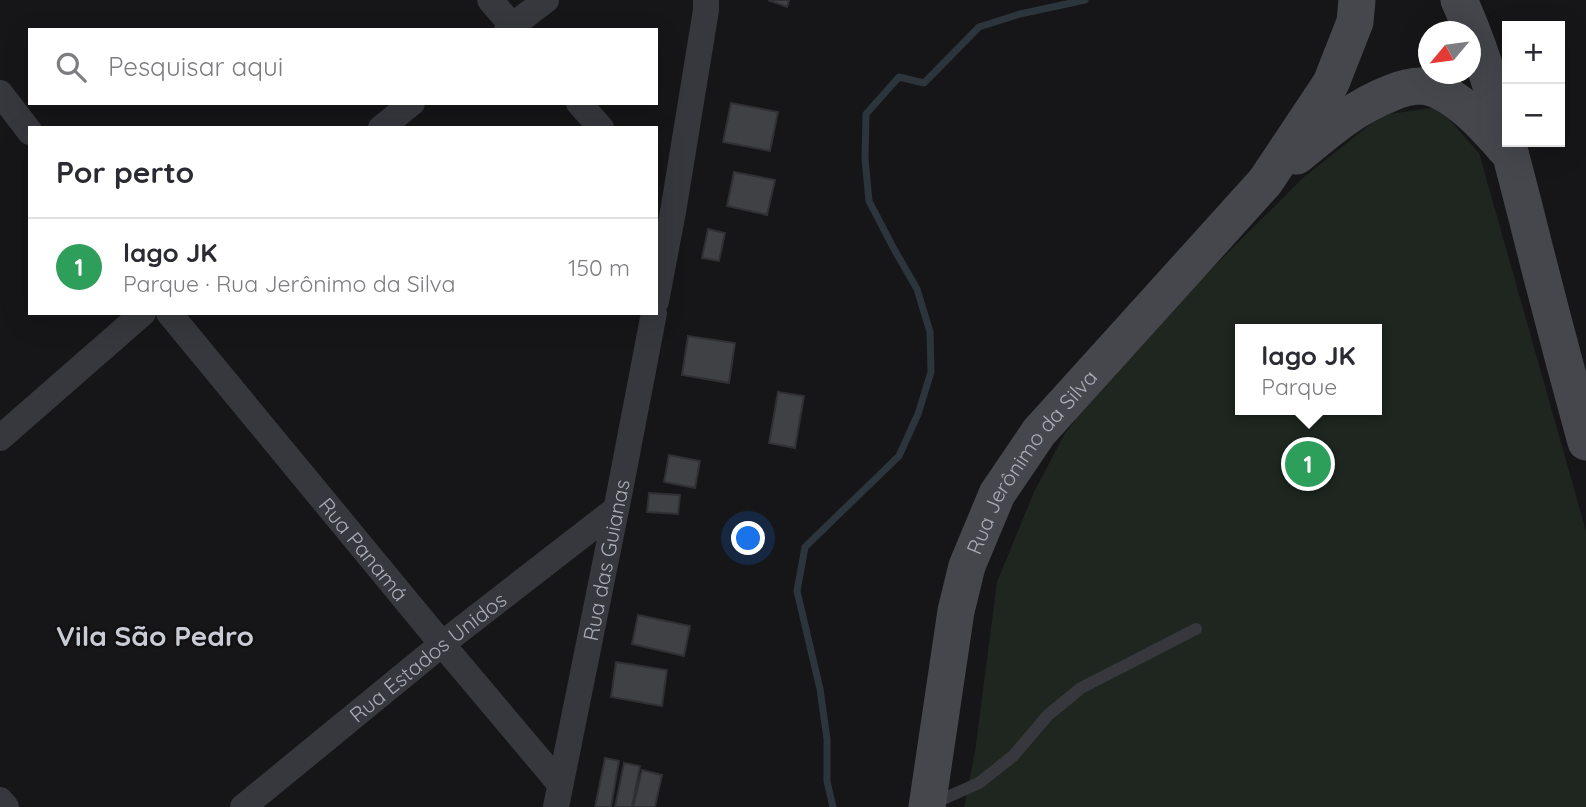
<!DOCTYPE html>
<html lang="pt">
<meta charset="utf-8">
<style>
:root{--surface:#fff;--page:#f7f7f7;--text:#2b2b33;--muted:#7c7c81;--line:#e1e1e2;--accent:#856733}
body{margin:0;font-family:Quicksand,sans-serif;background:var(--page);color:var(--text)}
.controls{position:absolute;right:21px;top:21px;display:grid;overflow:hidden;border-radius:0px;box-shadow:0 7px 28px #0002}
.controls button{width:63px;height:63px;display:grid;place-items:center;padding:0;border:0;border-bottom:2px solid var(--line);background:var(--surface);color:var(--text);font:35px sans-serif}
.compass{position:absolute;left:1418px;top:21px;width:63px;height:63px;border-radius:50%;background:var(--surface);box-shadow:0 7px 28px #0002;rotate:241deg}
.you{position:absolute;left:749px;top:539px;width:24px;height:24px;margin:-18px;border:5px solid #fff;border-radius:50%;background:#1a73e8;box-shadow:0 0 0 10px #1a73e833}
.badge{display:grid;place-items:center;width:46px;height:46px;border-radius:50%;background:var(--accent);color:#fff;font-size:23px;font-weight:700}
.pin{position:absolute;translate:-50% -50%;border:4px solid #fff;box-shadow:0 2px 7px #0006}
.popup{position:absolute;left:1235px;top:324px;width:147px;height:91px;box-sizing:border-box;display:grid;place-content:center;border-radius:0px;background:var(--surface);filter:drop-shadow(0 2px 5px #0005);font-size:23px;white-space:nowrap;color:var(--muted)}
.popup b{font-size:26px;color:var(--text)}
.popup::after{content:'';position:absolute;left:50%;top:100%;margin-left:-14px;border:14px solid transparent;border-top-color:var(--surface)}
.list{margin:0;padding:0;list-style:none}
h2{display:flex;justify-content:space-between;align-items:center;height:91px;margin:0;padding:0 28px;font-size:30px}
h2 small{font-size:23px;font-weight:400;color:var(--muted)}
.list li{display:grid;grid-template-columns:46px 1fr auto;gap:21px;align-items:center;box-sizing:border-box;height:98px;padding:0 28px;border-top:2px solid var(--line)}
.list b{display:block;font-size:26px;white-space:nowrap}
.list p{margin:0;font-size:23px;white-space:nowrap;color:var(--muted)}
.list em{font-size:23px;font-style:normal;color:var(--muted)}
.icon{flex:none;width:38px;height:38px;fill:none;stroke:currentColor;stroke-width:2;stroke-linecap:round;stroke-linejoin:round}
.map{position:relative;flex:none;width:1586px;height:807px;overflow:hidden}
.search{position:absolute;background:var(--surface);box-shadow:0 7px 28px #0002;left:28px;top:28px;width:630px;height:77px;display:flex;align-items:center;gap:18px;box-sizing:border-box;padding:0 24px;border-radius:0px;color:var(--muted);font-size:26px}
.panel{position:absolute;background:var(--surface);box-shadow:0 7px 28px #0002;left:28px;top:126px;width:630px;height:189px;border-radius:0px}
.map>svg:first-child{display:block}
</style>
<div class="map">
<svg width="1586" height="807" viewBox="0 0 1586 807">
<rect width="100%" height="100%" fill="#161618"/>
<path fill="#1e261f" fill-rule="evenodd" d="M1438,107L1479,153L1586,531V807H964L975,752L997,582L1034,492L1064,435L1122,358L1304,177L1382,115ZM1240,329H1376V410H1240Z"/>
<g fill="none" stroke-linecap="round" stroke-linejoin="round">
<path stroke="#2c353c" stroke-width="7" d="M833,807L827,781V739L820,689L797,591L805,547L899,456L918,414L931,372L930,332L917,289L894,249L869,201L865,159L866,114L899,77L924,83L979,27L1020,14L1085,0"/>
</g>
<path fill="#404145" stroke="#303034" stroke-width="2" d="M768,0H789L787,7Z
M731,103L778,112L770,151L723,142Z
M734,172L775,180L767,215L727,206Z
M708,229L725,233L719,261L702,258Z
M688,336L735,343L729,383L682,375Z
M778,392L804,396L795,448L769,443Z
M669,455L700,461L695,488L664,482Z
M649,493L680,495L678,514L647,512Z
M638,615L690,626L684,656L632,644Z
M616,662L667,670L662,706L611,697Z
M605,758L619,761L611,807H595Z
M624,763L640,766L632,807H615Z
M642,770L662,775L655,807H633Z"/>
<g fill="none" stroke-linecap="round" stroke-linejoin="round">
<path stroke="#37383d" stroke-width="12" d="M934,803L979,783L1013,756L1048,715L1081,688L1196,629"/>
<g stroke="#37383d" stroke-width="26">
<path d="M490,0L516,30"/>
<path d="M507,30L546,0"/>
<path d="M0,93L30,132"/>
<path d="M579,103L601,128"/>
<path d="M381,128L412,103"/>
<path d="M656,301L673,212L706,10V0"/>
<path id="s1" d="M169,313L442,644L560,784"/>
<path d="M0,438L143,313"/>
<path d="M0,800L6,807"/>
<path id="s2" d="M243,807L442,644L616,509"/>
<path id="s3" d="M556,807L620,490L654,313"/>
</g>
<g stroke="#45474d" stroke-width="37">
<path d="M1459,0C1489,66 1508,144 1526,214C1545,290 1565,366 1586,442"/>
<path d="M1297,156C1329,130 1351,109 1391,93C1400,89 1411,86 1422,86C1453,89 1487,128 1506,150"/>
<path id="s4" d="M927,807L956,611L967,566L997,494L1039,432L1265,182L1331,83L1355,22L1357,0"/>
</g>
</g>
<g text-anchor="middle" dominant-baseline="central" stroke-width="5" stroke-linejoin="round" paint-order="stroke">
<g font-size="21" fill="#a8adb8" stroke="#111113">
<text stroke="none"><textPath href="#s4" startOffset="368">Rua Jerônimo da Silva</textPath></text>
<text stroke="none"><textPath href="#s1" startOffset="306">Rua Panamá</textPath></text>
<text stroke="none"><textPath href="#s3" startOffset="252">Rua das Guianas</textPath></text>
<text stroke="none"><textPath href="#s2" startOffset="238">Rua Estados Unidos</textPath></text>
</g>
<g font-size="28" font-weight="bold" fill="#c9ccd4" stroke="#111113">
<text x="155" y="635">Vila São Pedro</text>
</g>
</g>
</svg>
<div class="controls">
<button>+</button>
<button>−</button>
</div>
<svg class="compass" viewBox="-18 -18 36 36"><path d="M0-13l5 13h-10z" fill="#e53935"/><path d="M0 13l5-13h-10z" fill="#7c7c81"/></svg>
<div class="you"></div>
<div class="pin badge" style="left:1308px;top:464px;background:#2e9e5b">1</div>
<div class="popup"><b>lago JK</b>Parque</div>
<div class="search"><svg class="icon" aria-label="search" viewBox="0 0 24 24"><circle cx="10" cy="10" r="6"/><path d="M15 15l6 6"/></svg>Pesquisar aqui</div>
<section class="panel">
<h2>Por perto<small></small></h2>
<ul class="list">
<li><span class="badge" style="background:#2e9e5b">1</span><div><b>lago JK</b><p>Parque · Rua Jerônimo da Silva</p></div><em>150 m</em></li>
</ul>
</section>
</div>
